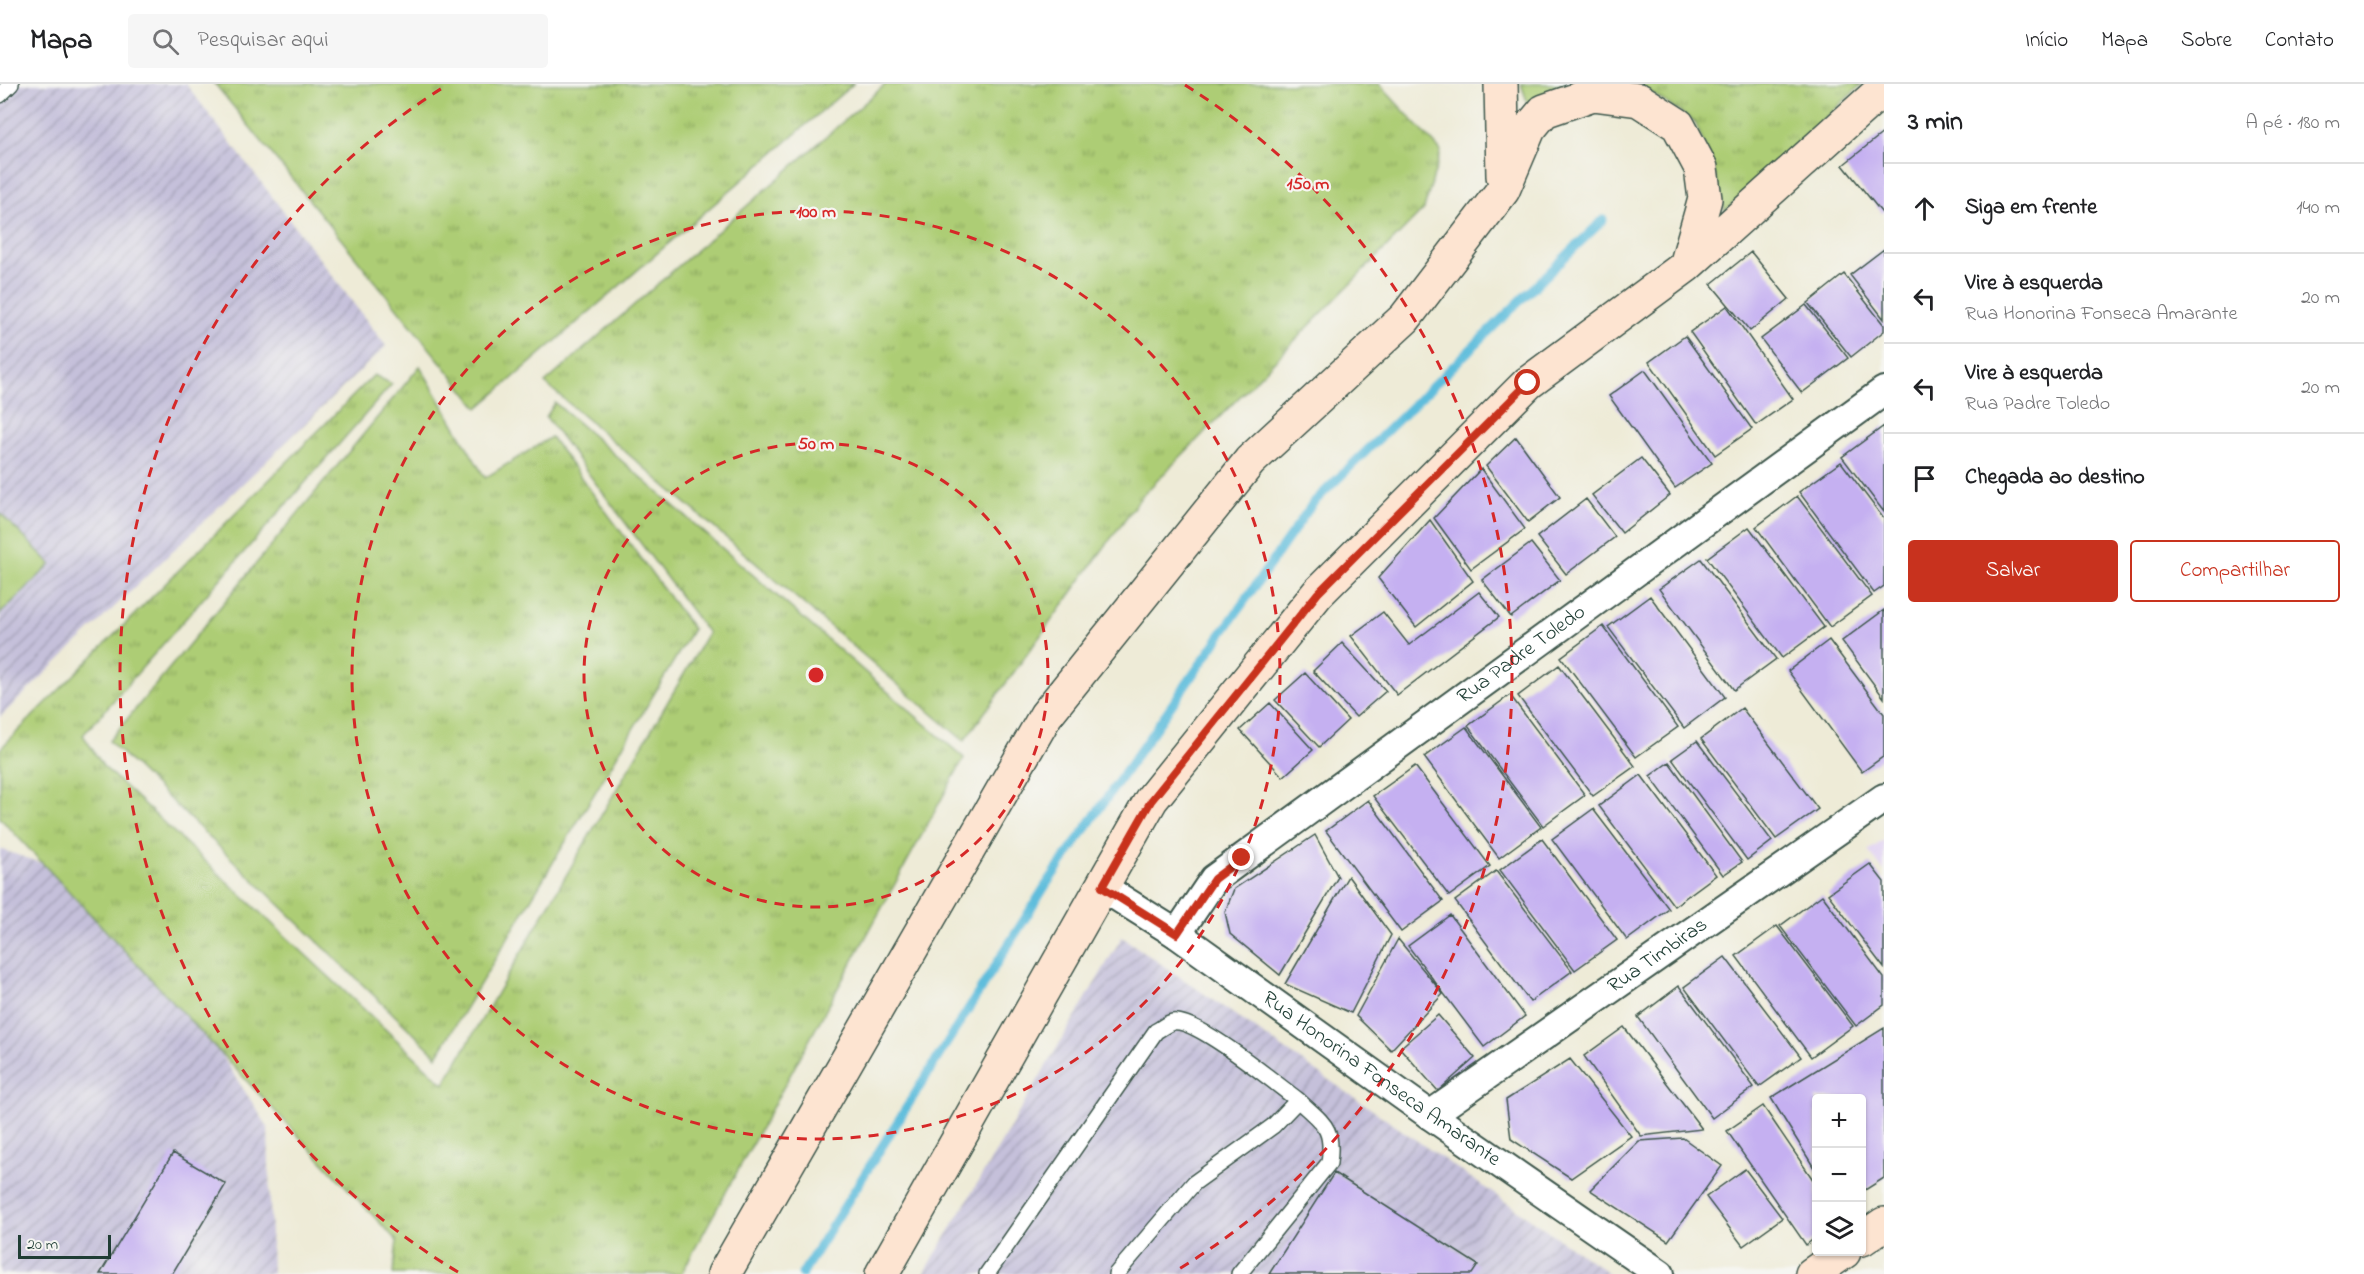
<!DOCTYPE html>
<html lang="pt">
<meta charset="utf-8">
<style>
:root{--surface:#fff;--page:#f6f6f6;--text:#202124;--muted:#757577;--line:#e0e0e0;--accent:#c8321e}
body{margin:0;font-family:"Indie Flower",sans-serif;background:var(--page);color:var(--text)}
.controls{position:absolute;right:18px;bottom:18px;display:grid;overflow:hidden;border-radius:6px;box-shadow:0 2px 4px #0004}
.controls button{width:54px;height:54px;display:grid;place-items:center;padding:0;border:0;border-bottom:2px solid var(--line);background:var(--surface);color:var(--text);font:30px sans-serif}
.scale{position:absolute;left:18px;bottom:15px;width:93px;box-sizing:border-box;padding-left:6px;border:3px solid #1f3d34;border-top:0;font-size:16px;line-height:21px;white-space:nowrap;color:#1f3d34;-webkit-text-stroke:4px #f6f6f2;paint-order:stroke}
.stop{position:absolute;width:18px;height:18px;margin:-14px;border:4px solid #c8321e;border-radius:50%;background:#fff}
.stop.end{background:#c8321e;border-color:#fff;box-shadow:0 2px 6px #0008}
.list{margin:0;padding:0;list-style:none}
h2{display:flex;justify-content:space-between;align-items:center;height:78px;margin:0;padding:0 24px;font-size:26px}
h2 small{font-size:20px;font-weight:400;color:var(--muted)}
.list li{display:grid;grid-template-columns:39px 1fr auto;gap:18px;align-items:center;box-sizing:border-box;height:90px;padding:0 24px;border-top:2px solid var(--line)}
.list b{display:block;font-size:22px;white-space:nowrap}
.list p{margin:0;font-size:20px;white-space:nowrap;color:var(--muted)}
.list em{font-size:20px;font-style:normal;color:var(--muted)}
.actions{display:flex;gap:12px;padding:18px 24px}
.actions a{flex:1;padding:14px 0;border:2px solid var(--accent);border-radius:6px;text-align:center;font-size:21px;color:var(--accent)}
.actions .main{background:var(--accent);color:#fff}
.icon{flex:none;width:33px;height:33px;fill:none;stroke:currentColor;stroke-width:2;stroke-linecap:round;stroke-linejoin:round}
.map{position:relative;flex:none;width:1884px;height:1190px;overflow:hidden}
header{display:flex;align-items:center;gap:36px;box-sizing:border-box;height:84px;padding:0 30px;background:var(--surface);border-bottom:2px solid var(--line)}
header strong{font-size:28px}
nav{display:flex;gap:33px;margin-inline-start:auto;font-size:21px}
.search{width:420px;height:54px;background:var(--page);display:flex;align-items:center;gap:15px;box-sizing:border-box;padding:0 21px;border-radius:6px;color:var(--muted);font-size:22px}
main{display:flex}
aside{flex:1;background:var(--surface)}
.map>svg:first-child{display:block}
</style>
<header>
<strong>Mapa</strong>
<div class="search"><svg class="icon" aria-label="search" viewBox="0 0 24 24"><circle cx="10" cy="10" r="6"/><path d="M15 15l6 6"/></svg>Pesquisar aqui</div>
<nav><a>Início</a><a>Mapa</a><a>Sobre</a><a>Contato</a></nav>
</header>
<main>
<div class="map">
<svg width="1884" height="1190" viewBox="0 0 1884 1190">
<defs>
<pattern id="industrial-furrows" width="10" height="10" patternUnits="userSpaceOnUse" patternTransform="scale(1.5)"><rect width="10" height="10" fill="#c5c0da"/><path d="M-1 1l2-2M0 10L10 0M9 11l2-2" fill="none" stroke="#9f9db2"/></pattern>
<pattern id="grass-tufts" width="24" height="20" patternUnits="userSpaceOnUse" patternTransform="scale(1.5)"><rect width="24" height="20" fill="#adcd75"/><path d="M3 7l-1-3M5 7V3M7 7l1-3M15 17l-1-3M17 17v-4M19 17l1-3" fill="none" stroke="#8ca861"/></pattern>
</defs>
<rect width="100%" height="100%" fill="#f6f6f2"/>
<filter id="ink" filterUnits="userSpaceOnUse"><feTurbulence type="fractalNoise" baseFrequency=".0167" numOctaves="2"/><feDisplacementMap in="SourceGraphic" scale="12" xChannelSelector="R" yChannelSelector="G"/><feConvolveMatrix kernelMatrix="1 2 1 2 8 2 1 2 1" color-interpolation-filters="sRGB"/></filter>
<filter id="wash" filterUnits="userSpaceOnUse"><feTurbulence type="fractalNoise" baseFrequency=".008" numOctaves="4" result="noise"/><feDisplacementMap in="SourceGraphic" scale="24" xChannelSelector="R" yChannelSelector="G"/><feGaussianBlur stdDeviation="1.35" result="paint"/><feColorMatrix in="noise" values="0 0 0 0 0 0 0 0 0 0 0 0 0 0 0 0 0 1.4 0 .05"/><feComposite in="paint" operator="in"/></filter>
<g filter="url(#wash)">
<rect width="100%" height="100%" fill="#eeebd7"/>
<path fill="#e2d4f3" d="M1884,756V787L1868,767Z"/>
<path fill="url(#industrial-furrows)" d="M0,0H186L386,262L0,633Z
M0,765L113,804L268,1043L272,1190H0Z
M1122,853L1610,1190H924Z"/>
<path fill="url(#grass-tufts)" stroke="#668554" stroke-width="1.5" d="M215,0H853L478,324Z
M886,0H1379L1441,67L1424,125L1141,413L964,657L545,299Z
M1521,0H1587L1529,23Z
M1601,0H1862L1725,127L1712,80L1695,38L1644,4Z
M420,282L485,394L551,353L693,545L437,972L109,657Z
M374,291L392,300L83,651L103,682L444,1000L708,549L546,333L555,319L964,674L681,1190H393L397,1157L0,734V665Z"/>
<path fill="#adcd75" stroke="#668554" stroke-width="1.5" d="M0,429L51,480L0,530Z"/>
<g fill="none" stroke-linecap="round" stroke-linejoin="round">
<path stroke="#5ebddc" stroke-width="9" d="M802,1190L1046,801L1313,419L1603,136"/>
</g>
<g id="blocks">
<path fill="#c5b0f1" d="M1884,48V128L1882,129L1843,81Z
M1884,165V235L1850,191Z
M1751,168L1789,215L1750,247L1711,200Z
M1844,190L1884,241V247L1851,273L1808,219Z
M1806,221L1848,274L1802,309L1761,255Z
M1727,222L1793,315L1756,341L1690,248Z
M1685,252L1752,345L1715,371L1649,278Z
M1645,286L1712,379L1675,404L1609,312Z
M1884,342V428L1842,373Z
M1516,353L1560,413L1528,438L1486,382Z
M1641,374L1670,411L1622,449L1592,411Z
M1841,378L1884,435V502L1874,509L1799,408Z
M1481,385L1525,445L1471,485L1434,434Z
M1797,412L1872,512L1830,543L1756,443Z
M1586,415L1615,453L1566,490L1537,453Z
M1430,436L1473,497L1416,543L1378,494Z
M1749,443L1824,543L1782,574L1707,474Z
M1531,459L1560,496L1511,533L1482,496Z
M1701,475L1776,575L1734,606L1659,505Z
M1479,508L1499,533L1397,611L1351,552L1383,528L1409,561Z
M1650,512L1725,613L1684,644L1608,543Z
M1884,526V614L1842,557Z
M1603,542L1678,643L1636,673L1561,573Z
M1829,556L1884,630V672L1862,688L1788,587Z
M1342,559L1386,607L1356,633L1313,587Z
M1559,581L1635,682L1593,712L1518,612Z
M1305,589L1348,636L1319,663L1275,616Z
M1510,611L1585,711L1543,742L1468,642Z
M1270,619L1313,666L1283,693L1240,646Z
M1742,624L1818,725L1776,755L1701,655Z
M1466,643L1541,743L1499,774L1424,673Z
M1697,657L1772,757L1747,776L1672,675Z
M1669,678L1742,778L1723,791L1650,692Z
M1415,682L1490,782L1449,812L1373,712Z
M1641,691L1716,791L1674,822L1599,722Z
M1368,716L1443,817L1401,848L1326,747Z
M1593,725L1669,825L1627,856L1552,755Z
M1315,751L1338,793L1280,891L1230,850L1225,828L1234,805Z
M1542,755L1617,856L1575,886L1500,786Z
M1870,780L1884,798V884L1828,810Z
M1496,787L1572,887L1530,918L1455,817Z
M1348,792L1391,851L1351,929L1285,900Z
M1822,811L1884,894V921L1856,942L1780,842Z
M1450,831L1525,932L1484,963L1408,862Z
M1777,842L1853,942L1811,973L1736,872Z
M1398,855L1443,910L1391,966L1356,932Z
M1725,873L1801,973L1759,1003L1684,903Z
M1679,902L1754,1003L1712,1034L1638,933Z
M1438,931L1475,974L1438,1007L1400,964Z
M1624,943L1702,1045L1641,1052L1584,972Z
M1884,944V1094L1862,1108V1014H1816V1087L1771,1014Z
M1570,975L1631,1052L1571,1094L1511,1055L1506,1016Z
M1763,1022L1816,1100V1153L1806,1161L1727,1047Z
M1683,1054L1722,1082L1668,1157L1590,1106L1639,1057Z
M173,1069L226,1100L172,1190H100Z
M1745,1085L1782,1134L1743,1162L1706,1113Z
M1334,1089L1478,1181L1472,1190H1269Z"/>
</g>
</g>
<g filter="url(#ink)">
<use href="#blocks" fill-opacity="0" stroke="#3e574c" stroke-width="1.5"/>
<g fill="none" stroke-linecap="round" stroke-linejoin="round">
<g stroke="#3e574c" stroke-width="18">
<path id="service" d="M0,11L11,0
M987,1190L1156,947C1161,945 1167,939 1173,938C1197,934 1276,1000 1298,1016
M1116,1190L1194,1099L1273,1042L1298,1016C1323,1040 1334,1042 1329,1079L1239,1190"/>
</g>
<g stroke="#3e574c" stroke-width="32">
<g id="minor">
<path id="s1" d="M1102,803L1177,850L1430,1031L1660,1190"/>
<path id="s2" d="M1177,850L1214,795L1884,307"/>
<path id="s3" d="M1430,1031L1884,714"/>
</g>
</g>
<g stroke="#3e574c" stroke-width="36">
<path id="secondary" d="M1501,0L1503,92
M1862,1155L1884,1140
M724,1190L1046,631L1250,377L1405,234L1503,106L1529,45L1544,27L1593,10L1639,16L1678,41L1701,84L1705,115L1686,182
M882,1190L1151,716L1318,509L1528,299L1686,182L1884,4
M1812,1190L1844,1168"/>
</g>
<use href="#service" stroke="#fff" stroke-width="15"/>
<use href="#minor" stroke="#fff" stroke-width="28"/>
<use href="#secondary" stroke="#fde4d1" stroke-width="33"/>
</g>
</g>
<g fill="none" stroke-linecap="round" stroke-linejoin="round" filter="url(#ink)">
<path stroke="#c8321e" stroke-width="8" d="M1242,774L1214,795L1177,850L1102,803L1151,717L1318,509L1528,299"/>
</g>
<g fill="none" stroke="#d62828" stroke-width="3" stroke-dasharray="10 8">
<circle cx="816" cy="591" r="232"/>
<circle cx="816" cy="591" r="464"/>
<path d="M458 1188A696 696 0 0 1 447 1M1185 1A696 696 0 0 1 1174 1188"/>
</g>
<g text-anchor="middle" dominant-baseline="central" stroke-width="4.5" stroke-linejoin="round" paint-order="stroke">
<g font-size="21" fill="#1f3d34" stroke="#f6f6f2">
<text stroke="none"><textPath href="#s2" startOffset="447">Rua Padre Toledo</textPath></text>
<text stroke="none"><textPath href="#s3" startOffset="278">Rua Timbiras</textPath></text>
<text stroke="none"><textPath href="#s1" startOffset="339">Rua Honorina Fonseca Amarante</textPath></text>
</g>
</g>
<circle cx="816" cy="591" r="9" fill="#d62828" stroke="#f6f6f2" stroke-width="3"/>
<g font-size="18" text-anchor="middle" font-weight="bold" fill="#d62828" stroke="#f6f6f2" stroke-width="4.5" stroke-linejoin="round" paint-order="stroke">
<text x="1308" y="105">150 m</text>
<text x="816" y="133">100 m</text>
<text x="816" y="365">50 m</text>
</g>
</svg>
<div class="controls">
<button>+</button>
<button>−</button>
<button><svg class="icon" aria-label="layers" viewBox="0 0 24 24"><path d="M12 4l9 5-9 5-9-5zM3 14l9 5 9-5"/></svg></button>
</div>
<div class="scale">20 m</div>
<div class="stop" style="left:1528px;top:299px"></div>
<div class="stop end" style="left:1242px;top:774px"></div>
</div>
<aside>
<h2>3 min<small>A pé · 180 m</small></h2>
<ul class="list">
<li><svg class="icon" aria-label="ahead" viewBox="0 0 24 24"><path d="M12 20V5M6 11l6-6 6 6"/></svg><div><b>Siga em frente</b></div><em>140 m</em></li>
<li><svg class="icon" aria-label="left" viewBox="0 0 24 24"><path d="M17 20v-9H6M10 6l-5 5 5 5"/></svg><div><b>Vire à esquerda</b><p>Rua Honorina Fonseca Amarante</p></div><em>20 m</em></li>
<li><svg class="icon" aria-label="left" viewBox="0 0 24 24"><path d="M17 20v-9H6M10 6l-5 5 5 5"/></svg><div><b>Vire à esquerda</b><p>Rua Padre Toledo</p></div><em>20 m</em></li>
<li><svg class="icon" aria-label="arrive" viewBox="0 0 24 24"><path d="M6 21V4h12l-3 4 3 4H6"/></svg><div><b>Chegada ao destino</b></div></li>
</ul>
<div class="actions"><a class="main">Salvar</a><a>Compartilhar</a></div>
</aside>
</main>
